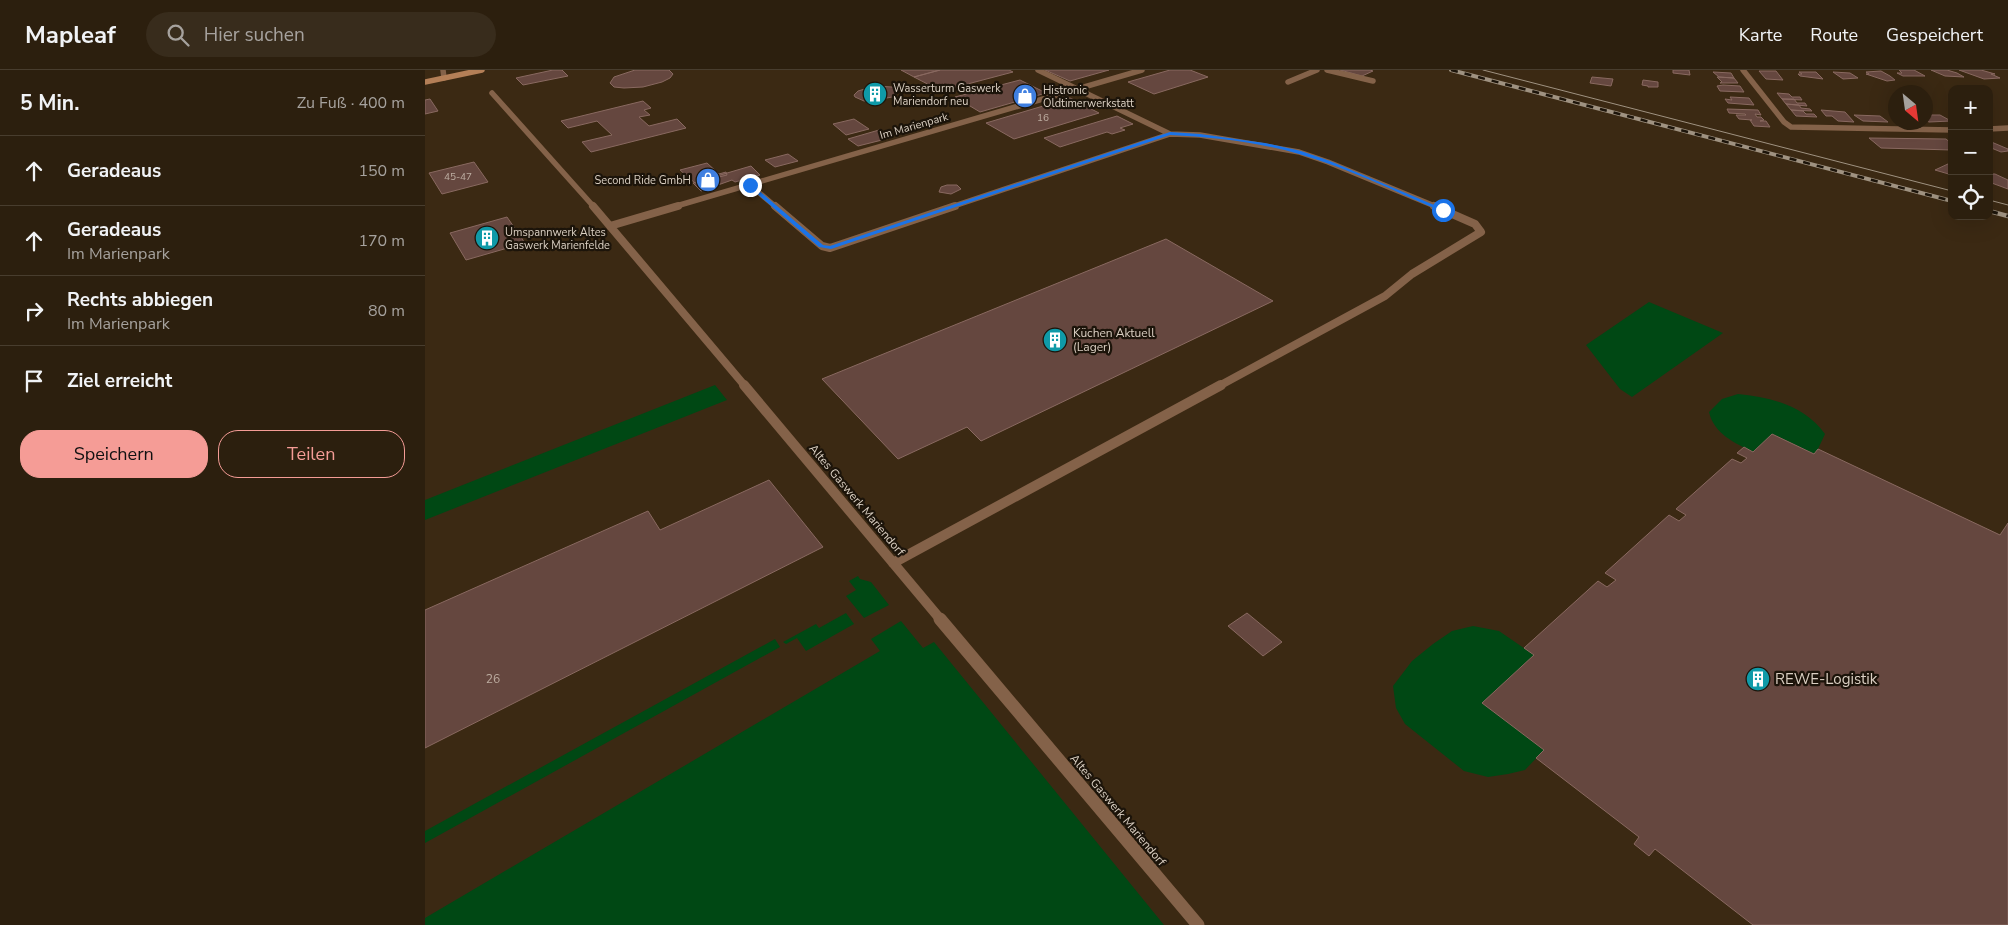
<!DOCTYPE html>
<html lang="de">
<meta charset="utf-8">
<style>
:root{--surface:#2c1f0e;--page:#382c1c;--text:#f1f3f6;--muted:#a6a29e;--line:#483d2e;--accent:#f59c96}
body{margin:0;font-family:"Nunito Sans",sans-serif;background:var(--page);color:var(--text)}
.controls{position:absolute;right:15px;top:15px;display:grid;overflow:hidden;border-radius:10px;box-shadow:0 5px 20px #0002}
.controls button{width:45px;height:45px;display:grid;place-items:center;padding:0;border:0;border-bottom:1px solid var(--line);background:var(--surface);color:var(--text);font:25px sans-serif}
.compass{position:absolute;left:1463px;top:15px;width:45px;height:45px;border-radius:50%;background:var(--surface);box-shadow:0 5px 20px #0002;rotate:151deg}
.stop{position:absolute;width:15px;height:15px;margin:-11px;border:4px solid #1a73e8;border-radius:50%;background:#fff}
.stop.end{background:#1a73e8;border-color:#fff;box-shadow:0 1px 5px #0008}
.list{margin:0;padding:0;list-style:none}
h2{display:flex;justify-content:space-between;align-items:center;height:65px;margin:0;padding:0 20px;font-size:21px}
h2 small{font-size:16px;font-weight:400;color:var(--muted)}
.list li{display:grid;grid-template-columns:32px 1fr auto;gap:15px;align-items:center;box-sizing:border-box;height:70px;padding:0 20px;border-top:1px solid var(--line)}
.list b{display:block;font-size:19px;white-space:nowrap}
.list p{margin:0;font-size:16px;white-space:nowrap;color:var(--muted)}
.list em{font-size:16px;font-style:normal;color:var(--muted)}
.actions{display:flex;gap:10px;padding:15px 20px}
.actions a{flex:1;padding:11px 0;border:1px solid var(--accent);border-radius:20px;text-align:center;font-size:18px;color:var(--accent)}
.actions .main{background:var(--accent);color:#111}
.icon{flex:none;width:28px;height:28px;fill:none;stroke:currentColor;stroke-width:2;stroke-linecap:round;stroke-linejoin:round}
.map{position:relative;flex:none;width:1583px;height:855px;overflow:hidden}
header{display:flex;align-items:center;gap:30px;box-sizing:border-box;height:70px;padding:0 25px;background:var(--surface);border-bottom:1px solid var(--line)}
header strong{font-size:24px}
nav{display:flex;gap:28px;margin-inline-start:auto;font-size:18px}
.search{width:350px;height:45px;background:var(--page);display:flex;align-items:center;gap:12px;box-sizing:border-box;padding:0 18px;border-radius:28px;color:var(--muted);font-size:19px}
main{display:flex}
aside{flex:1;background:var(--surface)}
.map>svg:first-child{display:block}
</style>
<header>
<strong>Mapleaf</strong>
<div class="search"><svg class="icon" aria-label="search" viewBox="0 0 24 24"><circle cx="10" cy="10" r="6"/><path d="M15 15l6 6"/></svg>Hier suchen</div>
<nav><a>Karte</a><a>Route</a><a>Gespeichert</a></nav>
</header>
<main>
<aside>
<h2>5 Min.<small>Zu Fuß · 400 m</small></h2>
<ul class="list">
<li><svg class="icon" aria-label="ahead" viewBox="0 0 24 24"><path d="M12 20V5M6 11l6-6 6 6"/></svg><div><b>Geradeaus</b></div><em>150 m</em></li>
<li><svg class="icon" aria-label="ahead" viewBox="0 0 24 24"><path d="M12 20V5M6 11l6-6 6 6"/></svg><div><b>Geradeaus</b><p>Im Marienpark</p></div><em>170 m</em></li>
<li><svg class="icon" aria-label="right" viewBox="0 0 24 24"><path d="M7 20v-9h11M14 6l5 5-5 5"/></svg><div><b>Rechts abbiegen</b><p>Im Marienpark</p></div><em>80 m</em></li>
<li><svg class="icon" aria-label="arrive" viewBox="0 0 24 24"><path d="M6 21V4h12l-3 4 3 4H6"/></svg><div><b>Ziel erreicht</b></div></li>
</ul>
<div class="actions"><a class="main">Speichern</a><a>Teilen</a></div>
</aside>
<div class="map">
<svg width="1583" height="855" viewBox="0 0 1583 855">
<rect width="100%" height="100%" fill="#3b2913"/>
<path fill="#004814" d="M1224,232L1298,263L1207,327L1195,319L1161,275Z
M290,315L302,330L0,450V430Z
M1313,324C1346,327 1380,336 1400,364L1393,379L1389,384L1348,364L1328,382C1310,373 1289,364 1284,342L1297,329Z
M433,506L435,509L446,512L464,535L439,548L421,526L431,520L424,511Z
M421,543L429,554L381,581L372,568L361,574L358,572L391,554L394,558Z
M476,551L498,578L509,572L739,855H0V848L455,581L446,569Z
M1048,556L1074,561L1109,585L1057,633L1119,680L1100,700L1083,704L1063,707L1039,701L980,654L971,638L968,616L987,591L1008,574L1027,561Z
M350,569L355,577L0,773V761Z"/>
<path fill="#65473f" stroke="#896960" d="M128,0H137L143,6L98,15L91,8Z
M210,0H244L248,4L245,8L237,12L218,17L199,18L189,17L185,13L189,7Z
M476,0H515L489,7Z
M515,0H584L588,2L516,21L489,7Z
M620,0H684L645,11Z
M745,0H765L783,7L729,24L703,12Z
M915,0H945L948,1L937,6Z
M1248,0H1264L1265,5L1248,3Z
M1474,0H1489L1500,6H1478L1472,3H1477Z
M1506,0H1522L1532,3L1539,7L1520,6Z
M1534,0H1556L1570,4H1566L1575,8L1559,9Z
M1334,1H1351L1358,10L1341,9Z
M1456,1L1465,6L1470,10L1462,11L1441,4H1444L1441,2Z
M1288,2L1306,3L1309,8L1294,7Z
M1374,2H1391L1398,9L1375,6L1373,4H1377Z
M1408,2L1425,3L1433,8L1418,9Z
M1167,7L1188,9L1186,16L1165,13Z
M1292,7L1309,8L1313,13H1295L1297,12Z
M595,10L621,23L555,42L530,27Z
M1218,10L1233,12V17H1223V16L1217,15Z
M1298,15L1315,16L1319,22L1295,21L1292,16Z
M450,16L467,17L472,19V22L467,27L451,30L439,31L430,27L429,25L433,21Z
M1352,23L1364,24L1367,27H1375L1377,30L1357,29Z
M1305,27L1324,28L1329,35L1303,33L1300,29L1307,30Z
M645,28L674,43L589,69L561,53Z
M5,29L13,41L0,44V30Z
M1357,29H1369L1372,33H1380L1382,36L1361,34Z
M218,31L226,38L219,40L225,45L214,47L224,56L252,49L261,58L166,82L157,72L187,65L172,51L143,58L136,51Z
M1361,34L1374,35L1376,38L1385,39L1387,41L1366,40Z
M1302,39L1333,40L1336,45L1330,44L1332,47H1336L1339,50L1335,51H1341L1345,57L1329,56L1325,50H1327L1314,49L1311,45H1321L1320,44L1304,43Z
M1366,40L1378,41L1381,44H1389L1392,47L1371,46Z
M1396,40L1420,42L1429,52L1413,51L1407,46H1401Z
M1429,45L1455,46L1463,52L1438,51Z
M1500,45H1515L1526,51L1504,52L1500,50V48H1503Z
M692,46L708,54L695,58L700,60L687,64L682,62L635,77L619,68Z
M429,49L444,59L421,65L408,54Z
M454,60L465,68L433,76L423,69Z
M1444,68L1521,69L1527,74V80L1456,78Z
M1564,71L1583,79V81L1576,82L1564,77Z
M363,84L373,91L350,97L340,90Z
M49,92L63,112L17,124L4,103Z
M282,93L294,104L301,102L302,105L270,113L255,100Z
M1525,93L1527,105L1510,100Z
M326,96L335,105L310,112L307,110L276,121L268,113Z
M1564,104H1570L1583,110V119L1564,112Z
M522,115H532L536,119L526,124L514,122L516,117Z
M82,147L100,173L41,190L25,163Z
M741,169L848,231L556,371L542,357L473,389L397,309Z
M1347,364L1389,384L1393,379L1575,465L1583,453V855H1328L1230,779L1224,786L1209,774L1214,767L1111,688L1119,680L1057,633L1109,585L1099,578L1173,511L1182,517L1191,510L1180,503L1244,445L1254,451L1261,445L1251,439L1307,389L1316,393L1322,388L1312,383L1319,377L1328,382Z
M344,410L398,477L0,678V540L223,441L235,460Z
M822,543L857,572L838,586L803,556Z"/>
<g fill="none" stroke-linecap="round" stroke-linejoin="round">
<path stroke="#846249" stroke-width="5.5" d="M18,0L19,8
M613,0L745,64L775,65L874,82L903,92L1012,137
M902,0L948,11
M1318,0L1359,52L1366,57L1527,60
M863,12L892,0
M67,23L169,137
M1564,59L1583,58
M325,115L351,137
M248,137L717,0
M526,137L745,64"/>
<path stroke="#846249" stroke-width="8" d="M168,136L320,316
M350,136L397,176L405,178L530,136
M185,156L253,136
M794,316L960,226L987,204L1056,162L1050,154L1009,136"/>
<path stroke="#846249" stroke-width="10" d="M319,315L516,550
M468,493L796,315"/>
<path stroke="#846249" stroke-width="13" d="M515,549L773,855"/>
<path stroke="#b47f57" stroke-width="5.5" d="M0,12L57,0"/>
<path stroke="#9f9281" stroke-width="1" d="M1058,0L1527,121
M1564,130L1583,135"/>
<g stroke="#9f9281" stroke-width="4">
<path id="rail-far1" d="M1026,0L1527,131"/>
</g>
<g stroke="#9f9281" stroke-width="4.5">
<path id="rail" d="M1564,141L1583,146"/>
</g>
<use href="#rail-far1" stroke="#1c140a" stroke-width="2.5" stroke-dasharray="7" stroke-linecap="butt"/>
<use href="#rail" stroke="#1c140a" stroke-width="3" stroke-dasharray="9" stroke-linecap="butt"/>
</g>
<path fill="#1a73e8" d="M745,62L775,64L840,73L876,81L905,91L1021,140L1016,141C969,121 923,98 874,84C833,72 788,67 745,65L406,179L394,177L322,115L326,114L398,175L405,176Z"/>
<defs>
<g id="building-disc" transform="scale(1.25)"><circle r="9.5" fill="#0f9aa8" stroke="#1c140a"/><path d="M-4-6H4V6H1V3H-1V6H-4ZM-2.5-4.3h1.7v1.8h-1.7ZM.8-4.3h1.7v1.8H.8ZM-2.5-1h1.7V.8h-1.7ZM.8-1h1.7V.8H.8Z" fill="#fff"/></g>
<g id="shop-disc" transform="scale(1.25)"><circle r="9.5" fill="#3f7fe0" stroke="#1c140a"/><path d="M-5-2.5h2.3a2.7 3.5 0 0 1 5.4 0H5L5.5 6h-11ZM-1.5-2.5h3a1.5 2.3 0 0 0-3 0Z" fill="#fff"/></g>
</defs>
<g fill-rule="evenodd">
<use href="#building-disc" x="450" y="24"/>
<use href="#shop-disc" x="600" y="26"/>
<use href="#shop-disc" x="283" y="110"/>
<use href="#building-disc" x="62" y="168"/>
<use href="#building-disc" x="630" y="270"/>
<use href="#building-disc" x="1333" y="609"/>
</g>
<g text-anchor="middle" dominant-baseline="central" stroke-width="4.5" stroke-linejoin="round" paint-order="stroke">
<g font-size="10" fill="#bdada1">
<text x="618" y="48">16</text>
<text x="33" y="107">45-47</text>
</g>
<g font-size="11" fill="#dacfc2" stroke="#1c140a" text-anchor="start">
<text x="468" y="18">Wasserturm Gaswerk<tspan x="468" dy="13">Mariendorf neu</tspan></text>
<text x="618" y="20">Histronic<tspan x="618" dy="13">Oldtimerwerkstatt</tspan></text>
<text x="266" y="110" text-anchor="end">Second Ride GmbH</text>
<text x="80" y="162">Umspannwerk Altes<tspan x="80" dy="13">Gaswerk Marienfelde</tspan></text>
</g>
<g font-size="11" fill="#dacfc2" stroke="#1c140a">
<text transform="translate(489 56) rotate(-16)">Im Marienpark</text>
</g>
<g font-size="12" fill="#dacfc2" stroke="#1c140a" text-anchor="start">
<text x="648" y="263">Küchen Aktuell<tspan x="648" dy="14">(Lager)</tspan></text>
</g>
<g font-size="12" fill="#dacfc2" stroke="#1c140a">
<text transform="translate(432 430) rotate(50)">Altes Gaswerk Mariendorf</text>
<text transform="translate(693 740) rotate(50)">Altes Gaswerk Mariendorf</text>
</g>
<g font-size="12" fill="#bdada1">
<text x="68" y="609">26</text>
</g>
<g font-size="15" fill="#dacfc2" stroke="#1c140a" text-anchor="start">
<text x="1350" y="609">REWE-Logistik</text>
</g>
</g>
</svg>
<div class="controls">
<button>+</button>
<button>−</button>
<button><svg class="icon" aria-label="locate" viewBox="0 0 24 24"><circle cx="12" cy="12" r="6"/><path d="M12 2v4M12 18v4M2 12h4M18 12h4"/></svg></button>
</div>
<svg class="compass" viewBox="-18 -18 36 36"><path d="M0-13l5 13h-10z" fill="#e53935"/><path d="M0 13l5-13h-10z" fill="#a6a29e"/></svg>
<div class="stop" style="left:1018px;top:140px"></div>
<div class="stop end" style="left:325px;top:115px"></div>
</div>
</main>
